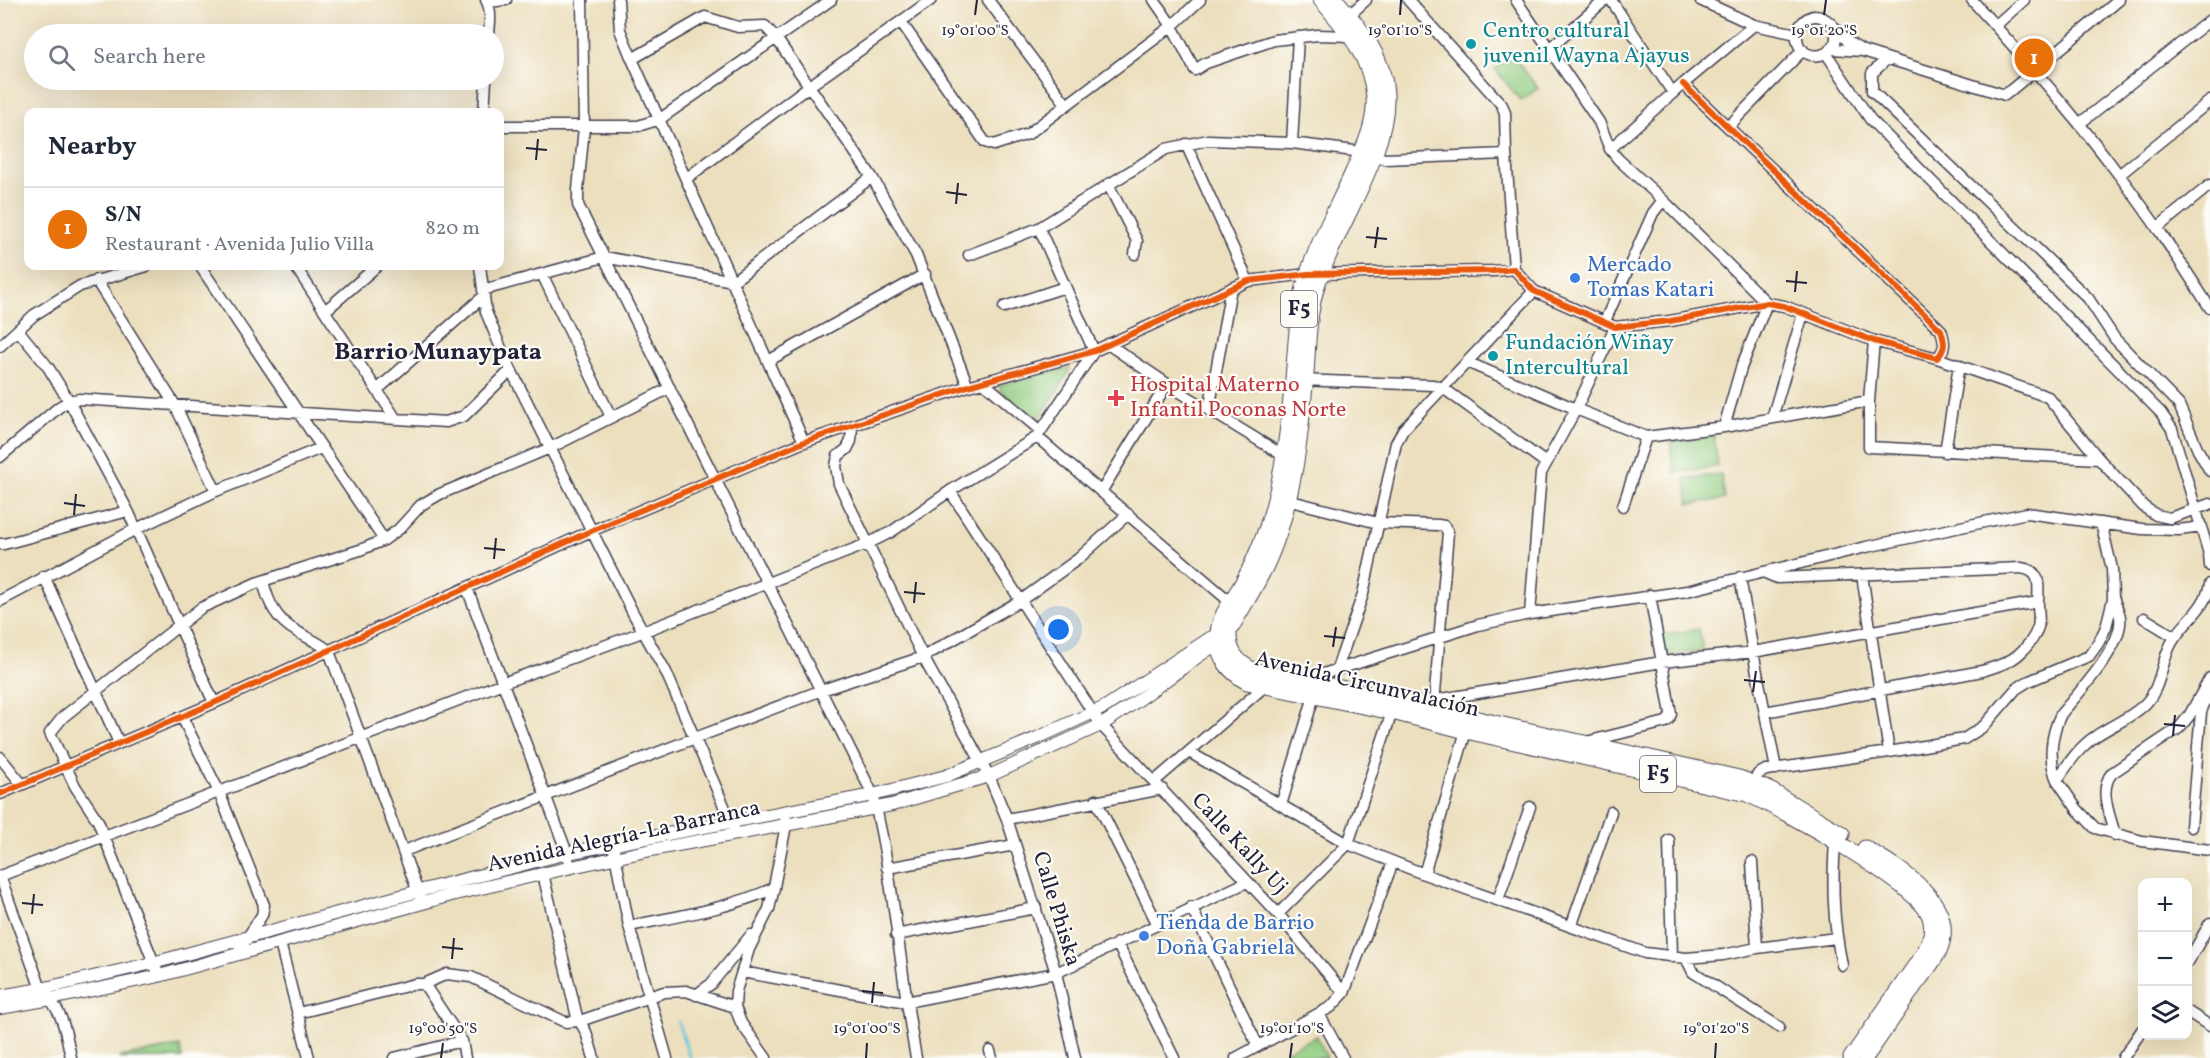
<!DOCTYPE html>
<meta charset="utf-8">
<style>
:root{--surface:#fff;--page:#f2f2f3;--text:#1f2937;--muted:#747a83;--line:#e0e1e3;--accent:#111827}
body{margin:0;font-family:Vollkorn,serif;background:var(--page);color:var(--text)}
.controls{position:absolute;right:18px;bottom:18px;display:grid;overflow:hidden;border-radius:12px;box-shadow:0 6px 24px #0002}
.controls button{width:54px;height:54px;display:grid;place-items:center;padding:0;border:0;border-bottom:2px solid var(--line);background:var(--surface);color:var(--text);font:30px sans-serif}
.you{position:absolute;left:1059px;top:630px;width:21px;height:21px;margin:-15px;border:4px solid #fff;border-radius:50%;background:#1a73e8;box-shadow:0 0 0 9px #1a73e833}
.badge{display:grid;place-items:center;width:39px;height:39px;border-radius:50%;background:var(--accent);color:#fff;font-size:20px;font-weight:700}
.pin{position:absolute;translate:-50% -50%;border:3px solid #fff;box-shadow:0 2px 6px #0006}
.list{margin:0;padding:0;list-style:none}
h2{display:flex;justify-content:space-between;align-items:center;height:78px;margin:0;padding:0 24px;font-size:26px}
h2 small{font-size:20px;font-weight:400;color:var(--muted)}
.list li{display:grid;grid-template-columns:39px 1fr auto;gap:18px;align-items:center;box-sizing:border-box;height:84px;padding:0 24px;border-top:2px solid var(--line)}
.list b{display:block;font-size:22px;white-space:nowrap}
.list p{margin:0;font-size:20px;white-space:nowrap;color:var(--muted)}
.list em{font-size:20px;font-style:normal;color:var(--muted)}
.icon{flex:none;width:33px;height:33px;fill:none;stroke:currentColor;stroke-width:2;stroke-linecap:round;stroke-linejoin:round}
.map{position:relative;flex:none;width:2210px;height:1058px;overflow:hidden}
.search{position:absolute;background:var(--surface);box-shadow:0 6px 24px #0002;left:24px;top:24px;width:480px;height:66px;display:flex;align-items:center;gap:15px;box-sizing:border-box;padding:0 21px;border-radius:33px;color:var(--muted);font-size:22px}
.panel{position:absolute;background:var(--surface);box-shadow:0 6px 24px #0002;left:24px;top:108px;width:480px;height:162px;border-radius:12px}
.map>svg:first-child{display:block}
</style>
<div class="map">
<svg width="2210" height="1058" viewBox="0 0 2210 1058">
<rect width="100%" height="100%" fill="#fdfcf7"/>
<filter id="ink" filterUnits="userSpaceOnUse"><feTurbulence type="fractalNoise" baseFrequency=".0167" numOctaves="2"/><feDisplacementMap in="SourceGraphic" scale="12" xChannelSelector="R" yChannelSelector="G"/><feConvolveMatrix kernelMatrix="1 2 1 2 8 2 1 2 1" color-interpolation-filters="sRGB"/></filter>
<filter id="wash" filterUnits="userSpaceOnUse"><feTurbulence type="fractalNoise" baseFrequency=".008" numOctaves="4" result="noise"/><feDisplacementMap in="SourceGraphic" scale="24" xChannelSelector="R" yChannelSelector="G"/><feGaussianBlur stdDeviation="1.35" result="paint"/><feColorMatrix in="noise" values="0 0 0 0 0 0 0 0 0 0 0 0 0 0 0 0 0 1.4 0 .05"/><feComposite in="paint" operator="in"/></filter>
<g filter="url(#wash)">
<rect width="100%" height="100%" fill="#ecdfbe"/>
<path fill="#91cc80" stroke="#5a775e" stroke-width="1.5" d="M1513,56L1538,88L1521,101L1495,69Z
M1070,367L1068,374L1037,422L1000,390V385Z
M1714,436L1718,466L1674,473L1670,442Z
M1721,474L1725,499L1689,504L1685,479Z
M1699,629L1703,651L1665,656L1661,635Z
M1317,1036L1327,1058H1291L1287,1050Z
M180,1046L182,1058H120V1057Z"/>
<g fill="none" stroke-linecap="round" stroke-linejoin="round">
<path stroke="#5fc5dc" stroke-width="3" d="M678,1022L690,1058"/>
</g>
</g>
<g filter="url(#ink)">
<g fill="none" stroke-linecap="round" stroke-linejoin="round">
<g stroke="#403e4f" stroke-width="13">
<path id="minor" d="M486,0C492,10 490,23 489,34
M582,0L584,127L578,190V205L873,795C894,881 900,971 916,1058
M618,0L620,30L632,59L705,17L738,27L765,26L776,38L872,177L916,255L968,386
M988,0L1066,104
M1154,0L1172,26L1195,70L1206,63L1274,40L1318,35L1351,36
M1408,0L1502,105L1505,113L1506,154L1514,269
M1516,0L1599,122L1610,149L1618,159L1663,200L1767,303
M1611,0L1673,93
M1700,0L1754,25L1797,34
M1972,0C2023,57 2074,114 2119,175C2152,218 2181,263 2210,308
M488,2L506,0
M1344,20L1366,0
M901,22L985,142L994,145L1028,134L1172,26L1200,0
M1995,26L2024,0
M1834,27C1846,57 1801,67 1797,39C1796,32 1799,26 1803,22C1822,3 1838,34 1851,44C1855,46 1859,49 1863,51L2005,95L2119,0
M1550,48L1605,0
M1832,49L1863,51
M1826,53L1870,119L2161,413L2172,429L2209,554L2210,566
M632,59L804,442
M1887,59L1872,73V91L2088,298L2115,339L2179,405L2198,450L2210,471
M484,112L486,80
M2079,124L2210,20
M500,126H638L660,119L831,0
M1729,126L1803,50
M1292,143L1298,37
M1186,144L1248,281
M1610,149L1683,84L1754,25
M2119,175L2210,101
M687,178L808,87L931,0
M1108,184L1137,241L1135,254
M2157,228L2210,185
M969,255L1039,228L1166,149L1208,140L1292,143L1362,152L1385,159L1506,154
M200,266L384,540
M295,266L396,419
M480,266L486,312L505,358L633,613L666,672L734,829
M542,274L611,417
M96,280L175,405L216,491
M483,290L604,257L733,281L872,177
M1004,307L1065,287
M325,311L377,266
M1605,321L1653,213L1663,200
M18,330L48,367L69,401L128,511L214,703
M1108,344L1167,384
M0,346L34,315L80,286L147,266
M1937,358L2048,397L2099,459L2144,507L2156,515L2170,518L2210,504
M768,361L925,274
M1469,363L1576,409L1646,437L1724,427L1741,368L1767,303
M1299,380L1433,385L1443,388L1546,463
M983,382L1041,431
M377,390L484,296
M1869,401V447L2099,459
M1209,410L1231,288
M1772,418L1803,314
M852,427L851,441L847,449L838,456L836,466L839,484L923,657L989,776L1007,819L1056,973L1075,1058
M1724,427L1869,401L1874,341
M1037,437L1235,606
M1945,452L1959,365
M0,457L59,407L69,401L79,399L446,422L464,416L511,370
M950,491L1101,725L1278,914L1344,993
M1101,492L1167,384L1284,456
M1283,499L1378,523L1438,525L1444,526L1448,532L1434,705
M1623,506L1646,437
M0,544H4L128,511
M1763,572L1777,578L2021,568C2043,571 2038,587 2038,604C2038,612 2040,619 2038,627C2035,637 2027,647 2019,654C2009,663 1995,667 1982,671L1765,712
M1862,575L1889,752
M44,576L119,743
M1740,577L1753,652L1776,769
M263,581C268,602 276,620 296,631C307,638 319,642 329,651L422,903
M467,588L567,853L570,868
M2114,599C2115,605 2119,611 2120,617C2124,646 2078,693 2061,714C2051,734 2048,760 2057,780C2068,764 2079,747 2096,736C2112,725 2133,717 2146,703C2161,687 2161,663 2171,644C2182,623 2206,609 2210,584
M0,601L136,529L216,491L321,448
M1530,614L1541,473L1576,409L1615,327
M2144,618L2175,637
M1337,669L1363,594L1396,443L1403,430L1534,291
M1312,683L1320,675L1478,625L1530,614L1687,591L1866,547L2027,513L2142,529L2179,530L2202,527
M1436,700L1662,662L1753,652L2038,602
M182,717L219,792L264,905L262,915L237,954
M1586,742L1666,722L1669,719L1671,714L1650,595
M1189,752L1348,844L1424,874L1645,953L1686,958L1723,955L1757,948L1836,938
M0,757L21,783
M2057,780L2077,809L2095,828L2142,841L2210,850
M1155,781L1265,686
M1750,789L1758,774L1766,770L1889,752L1964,739L1984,726L2016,689L2027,682L2089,656L2099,642L2106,627L2113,599L2112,569L2101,523
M0,794L214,703L591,531L804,442L968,386L1094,351L1248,281L1308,274L1493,271L1514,269L1534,291L1615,327L1670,321L1767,303L1784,306L1874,341L1937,358C1946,349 1945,342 1941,330L1683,84
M1096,800L1157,923
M1281,805L1314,696
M1007,819L1162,789
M2191,827L2201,712L2210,689
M2115,835C2110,815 2098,790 2112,773L2179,728L2189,716L2210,678
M1669,840L1672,957
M1835,842C1832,886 1833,922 1842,965
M614,850L629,926
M404,851L695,738L822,690L923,657L1020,601L1078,559L1128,514
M1752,862L1757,948
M887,868L1015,845
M543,874L577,1017L586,1032L594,1058
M1424,874L1466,731
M0,876L503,683L645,631L867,544L891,532L950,491L1037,437L1094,351L1039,228
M0,876L41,989C63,1011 65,1028 71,1058
M1498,900L1530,807
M1191,907L1258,1046
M1278,914L1348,844L1392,712
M1571,927L1611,812
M896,935L1036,908
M280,943L309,1058
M1117,943L1174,1058
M1686,958L1693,972L1779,1027
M2188,962L2210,923
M742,972L906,1002L1056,973L1247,882
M159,976L98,821L75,786L50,733L63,717L201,608L256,583L360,550L384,540L399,529L421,505L440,494L550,448L670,388
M424,984L447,974L471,977L565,1022L580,1021L664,992L686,991L735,1007
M696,995L711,984L751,935
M2188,1012L2210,1026
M298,1013L415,984H424L462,1041L465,1058
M1319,1014L1343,1058
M990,1051L992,1058
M394,1058L462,1041
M667,1058L629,926C679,916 728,909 774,888
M766,1058L741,1023L735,1007L736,991L749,949L769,909L773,892L786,825L785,812
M1236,1058L1331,1007L1344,993L1393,862
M2123,1058L2142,1030"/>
</g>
<g stroke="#403e4f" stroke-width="14">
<path id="major" d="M0,996L41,989L153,963L419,891L567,853L873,795L946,776L1037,738L1105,707L1210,638L1224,633
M0,1008L51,999L159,976L455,894L581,865L651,850L892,805L989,776L1101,725C1129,708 1155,688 1181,669C1194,660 1209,646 1224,643"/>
</g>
<g stroke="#403e4f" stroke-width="17">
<path id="highway" d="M1321,0C1346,29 1372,58 1374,98C1376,124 1363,149 1353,172C1338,206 1318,240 1307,276C1297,310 1296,344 1293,379C1288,429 1283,480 1267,527C1260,546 1253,564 1243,582C1234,599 1219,614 1218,634C1216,656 1229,672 1247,682L1392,712L1466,731L1747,794C1782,809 1919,884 1930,917C1934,930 1930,941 1924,953L1851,1058
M1336,0C1360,28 1384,55 1386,94C1389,156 1334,228 1316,289C1308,317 1308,346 1306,374C1303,409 1300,444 1293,478C1286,514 1276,549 1258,581C1249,598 1238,615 1229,632C1228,651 1237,662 1253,670L1394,699L1499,724L1739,778L1768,789L1842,834
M1865,848C1899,868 1960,903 1939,951C1933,963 1923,975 1915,985C1899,1010 1882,1034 1865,1058"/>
</g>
<use href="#minor" stroke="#fff" stroke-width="10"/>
<use href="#major" stroke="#fff" stroke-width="12"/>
<use href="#highway" stroke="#fff" stroke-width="15"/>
<g stroke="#fdfcf7" stroke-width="10">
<path id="cycleway" d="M0,794L214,703L591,531L804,442L968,386L1094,351L1248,281L1308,274L1493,271L1514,269L1534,291L1615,327L1670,321L1767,303L1784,306L1874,341L1937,358C1946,349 1945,342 1941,330L1683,84"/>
</g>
<use href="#cycleway" stroke="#e8590c" stroke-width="6"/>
</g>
</g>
<path fill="none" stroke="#22223b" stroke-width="2" d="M975,15L977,0M1400,15L1401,0M1824,15L1826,0M526,148L547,150M536,160L538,139M946,192L967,195M956,204L958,183M1366,237L1387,239M1375,248L1378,227M1786,281L1807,283M1795,292L1797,271M64,503L85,506M74,515L76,494M484,548L505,550M494,559L496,538M904,592L925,594M914,603L916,582M1324,636L1345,638M1333,647L1336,627M1744,680L1765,682M1753,692L1756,671M2164,724L2185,726M2173,736L2175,715M22,903L43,905M32,914L34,894M442,947L463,949M452,959L454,938M862,991L883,993M872,1003L874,982M441,1058L443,1043M866,1058L867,1043M1290,1058L1292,1043M1715,1058L1716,1043"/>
<g fill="#0f9aa8" stroke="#fdfcf7" stroke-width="2">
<circle cx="1471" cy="44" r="6"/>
<circle cx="1493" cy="356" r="6"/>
</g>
<g fill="#3f7fe0" stroke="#fdfcf7" stroke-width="2">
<circle cx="1575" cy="278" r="6"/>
<circle cx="1144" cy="936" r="6"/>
</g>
<path fill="#e0444e" stroke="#fdfcf7" stroke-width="2" d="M1113 389h6v6h6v6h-6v6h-6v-6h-6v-6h6z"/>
<g text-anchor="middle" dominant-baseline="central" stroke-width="4.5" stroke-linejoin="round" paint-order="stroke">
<g fill="#fdfcf7" stroke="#646373" stroke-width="1.5">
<rect x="1281" y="291" width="36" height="36" rx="4.5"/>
<rect x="1640" y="756" width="36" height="36" rx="4.5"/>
</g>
<g font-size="21" font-weight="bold" fill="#22223b">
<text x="1299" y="309">F5</text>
<text x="1658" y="774">F5</text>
</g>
<g font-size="22" fill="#0d838f" stroke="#fdfcf7" text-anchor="start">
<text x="1483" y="31">Centro cultural<tspan x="1483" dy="25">juvenil Wayna Ajayus</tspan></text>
<text x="1505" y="343">Fundación Wiñay<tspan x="1505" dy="25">Intercultural</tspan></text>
</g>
<g font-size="22" fill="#366cbe" stroke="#fdfcf7" text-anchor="start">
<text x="1587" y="265">Mercado<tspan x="1587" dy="25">Tomas Katari</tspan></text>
<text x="1156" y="923">Tienda de Barrio<tspan x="1156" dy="25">Doña Gabriela</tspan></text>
</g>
<g font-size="22" fill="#be3a42" stroke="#fdfcf7" text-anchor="start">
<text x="1130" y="385">Hospital Materno<tspan x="1130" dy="25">Infantil Poconas Norte</tspan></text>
</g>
<g font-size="22" fill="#22223b" stroke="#fdfcf7">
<text transform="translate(1367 685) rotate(13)">Avenida Circunvalación</text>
<text transform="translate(624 837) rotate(-12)">Avenida Alegría-La Barranca</text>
<text transform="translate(1239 844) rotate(47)">Calle Kally Uj</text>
<text transform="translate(1056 909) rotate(73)">Calle Phiska</text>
</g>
<g font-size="24" font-weight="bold" fill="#22223b" stroke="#fdfcf7">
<text x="438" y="353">Barrio Munaypata</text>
</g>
</g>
<g font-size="15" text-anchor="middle" fill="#22223b" stroke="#fdfcf7" stroke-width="4.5" stroke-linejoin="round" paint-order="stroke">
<text x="975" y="35">19°01'00"S</text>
<text x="1400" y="35">19°01'10"S</text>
<text x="1824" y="35">19°01'20"S</text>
<text x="443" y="1033">19°00'50"S</text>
<text x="867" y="1033">19°01'00"S</text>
<text x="1292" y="1033">19°01'10"S</text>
<text x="1716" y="1033">19°01'20"S</text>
</g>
</svg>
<div class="controls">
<button>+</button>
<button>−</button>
<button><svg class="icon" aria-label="layers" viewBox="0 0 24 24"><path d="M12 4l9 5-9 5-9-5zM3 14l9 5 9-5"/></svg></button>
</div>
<div class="you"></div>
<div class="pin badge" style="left:2034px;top:58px;background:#e8710a">1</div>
<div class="search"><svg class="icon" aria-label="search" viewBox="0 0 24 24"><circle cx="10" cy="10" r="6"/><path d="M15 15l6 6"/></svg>Search here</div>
<section class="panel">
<h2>Nearby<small></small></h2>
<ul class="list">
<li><span class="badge" style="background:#e8710a">1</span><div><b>S/N</b><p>Restaurant · Avenida Julio Villa</p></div><em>820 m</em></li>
</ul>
</section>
</div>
